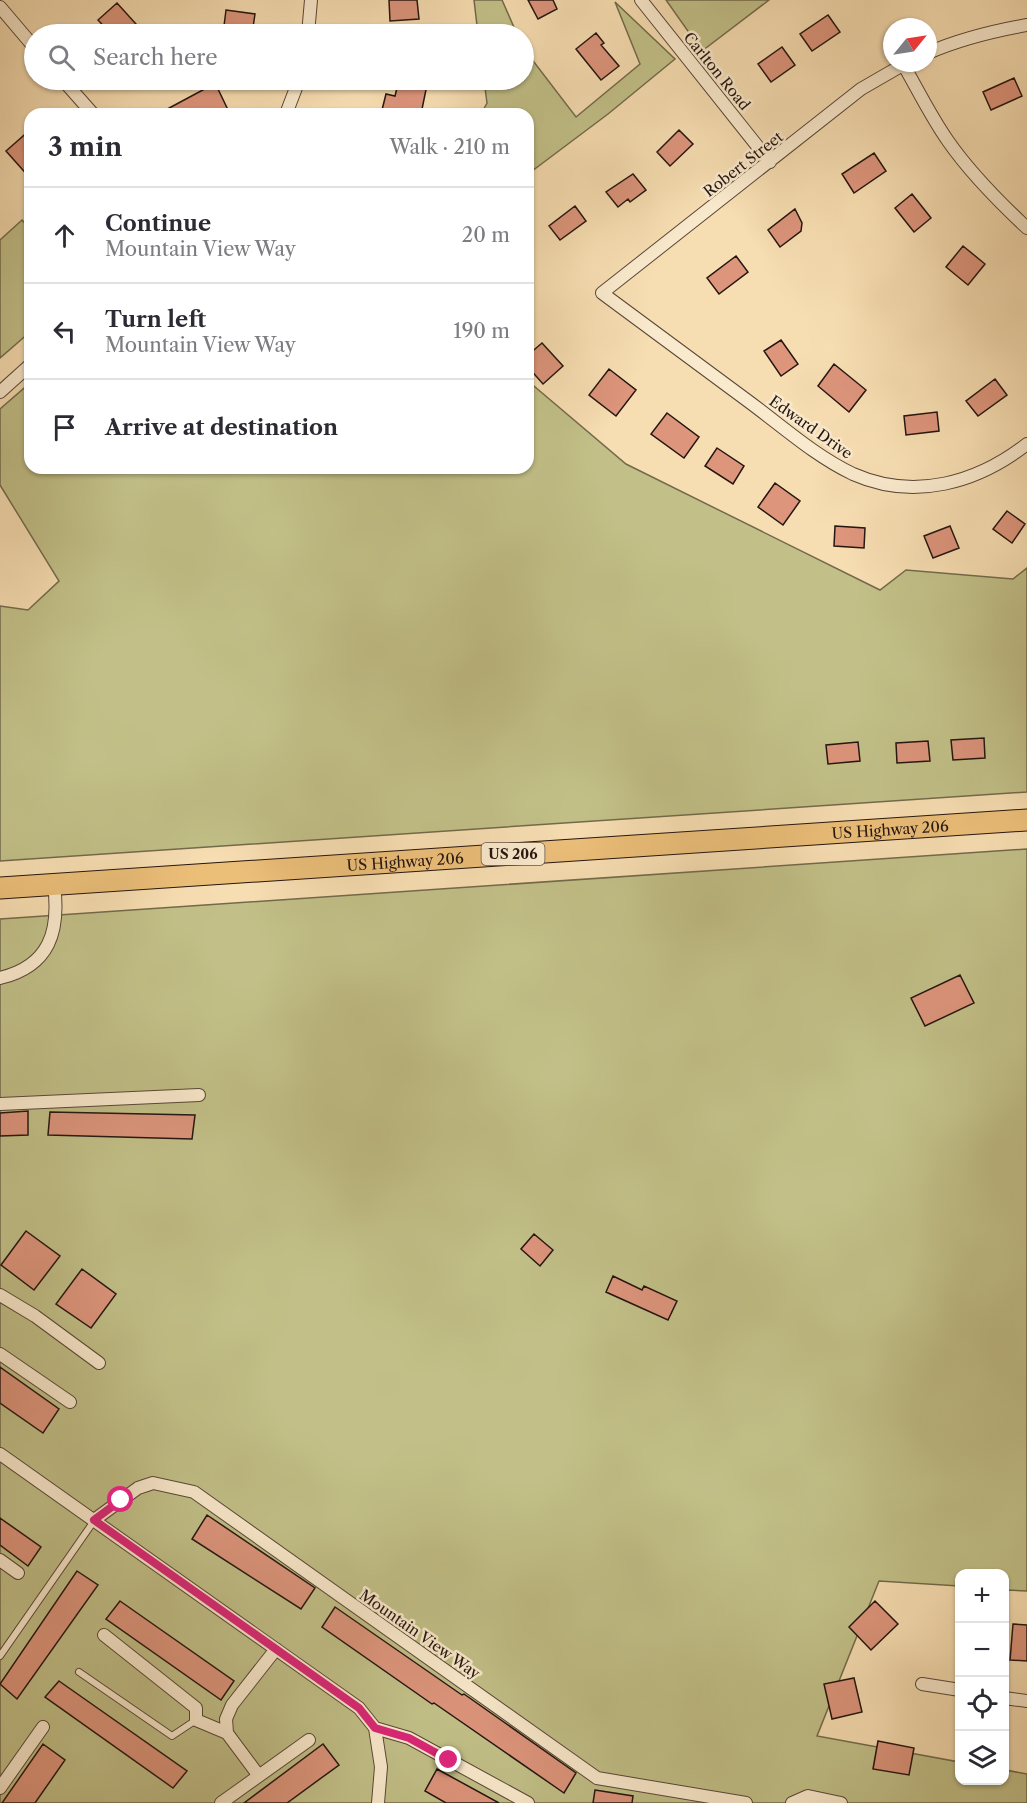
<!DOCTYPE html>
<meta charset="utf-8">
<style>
:root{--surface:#fff;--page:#f7f7f7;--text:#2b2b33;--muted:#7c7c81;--line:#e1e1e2}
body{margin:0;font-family:"Libre Caslon Text",serif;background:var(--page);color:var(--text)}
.controls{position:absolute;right:18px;bottom:18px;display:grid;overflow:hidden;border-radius:12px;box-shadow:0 2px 4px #0004}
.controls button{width:54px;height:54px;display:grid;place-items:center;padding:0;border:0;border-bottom:2px solid var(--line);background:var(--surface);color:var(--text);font:30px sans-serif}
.compass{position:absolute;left:883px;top:18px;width:54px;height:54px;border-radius:50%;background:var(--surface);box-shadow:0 2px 4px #0004;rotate:60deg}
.stop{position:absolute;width:18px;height:18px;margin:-14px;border:4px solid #db2777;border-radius:50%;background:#fff}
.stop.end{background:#db2777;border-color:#fff;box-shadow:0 2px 6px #0008}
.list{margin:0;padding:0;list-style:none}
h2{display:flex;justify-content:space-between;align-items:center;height:78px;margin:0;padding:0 24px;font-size:26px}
h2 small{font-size:20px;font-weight:400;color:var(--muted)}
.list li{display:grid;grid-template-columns:39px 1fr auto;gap:18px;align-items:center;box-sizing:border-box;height:96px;padding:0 24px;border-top:2px solid var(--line)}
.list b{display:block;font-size:22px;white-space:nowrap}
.list p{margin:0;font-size:20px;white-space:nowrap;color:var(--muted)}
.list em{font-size:20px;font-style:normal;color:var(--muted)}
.icon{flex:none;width:33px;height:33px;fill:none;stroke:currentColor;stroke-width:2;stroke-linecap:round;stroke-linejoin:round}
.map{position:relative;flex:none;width:1027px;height:1803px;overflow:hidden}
.search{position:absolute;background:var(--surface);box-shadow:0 2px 4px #0004;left:24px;top:24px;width:510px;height:66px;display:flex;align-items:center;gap:15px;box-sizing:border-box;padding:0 21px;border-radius:33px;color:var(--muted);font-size:22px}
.panel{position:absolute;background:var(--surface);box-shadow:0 2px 4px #0004;left:24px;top:108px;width:510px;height:366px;border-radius:18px}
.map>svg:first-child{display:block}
</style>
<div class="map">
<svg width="1027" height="1803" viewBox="0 0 1027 1803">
<rect width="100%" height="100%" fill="#f7deb2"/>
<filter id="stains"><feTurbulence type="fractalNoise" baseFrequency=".00333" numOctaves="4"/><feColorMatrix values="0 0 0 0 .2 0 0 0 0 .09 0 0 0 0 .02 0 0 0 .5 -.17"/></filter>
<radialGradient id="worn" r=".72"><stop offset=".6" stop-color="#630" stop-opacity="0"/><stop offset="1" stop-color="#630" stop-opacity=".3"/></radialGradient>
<path fill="#c2c088" stroke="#736a4c" stroke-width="1.5" d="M474,0H502L517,34H478Z
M666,0H769L702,51Z
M615,2L675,59L608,114L528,174V114H481L487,103L484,80H524V49L576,117L640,64Z
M22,220L30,229V332L0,358V240Z
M528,381L626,464L880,590L906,570L1013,579L1027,568V792L0,861V606L28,610L59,581L0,485V409L30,383V468H528Z
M1027,849V1591L1005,1590L1004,1574H960L959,1586L879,1581L817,1736L959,1762L960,1780H1004L1005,1770L1027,1774V1803H0V919Z"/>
<path fill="#dd957c" stroke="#241510" stroke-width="1.5" d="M389,0H417L419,19L390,21Z
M528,0H553L557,9L538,19Z
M117,3L145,34H111L98,20Z
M226,10L255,14L252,34H223Z
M828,15L840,32L812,51L800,34Z
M596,33L604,43L601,45L619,66L601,80L576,49Z
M782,47L795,65L771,82L758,64Z
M1014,78L1022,96L991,110L983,92Z
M403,80H428L421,114H400L382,110L386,94L395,96L398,84L402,85Z
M212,85H216L230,114H158Z
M30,130V178L6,151Z
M679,130L693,144L670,166L657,152Z
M874,153L886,171L854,193L842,174Z
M633,174L646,190L630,202L628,199L618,207L606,192Z
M912,194L931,218L914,232L895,208Z
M575,206L586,221L560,240L549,226Z
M795,209L802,223L801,231L780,247L768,230Z
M963,246L985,264L968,285L946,267Z
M736,256L748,272L719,294L707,278Z
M781,340L798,364L781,376L764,351Z
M542,343L563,366L543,384L528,367V355Z
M834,364L866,390L849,412L818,386Z
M609,369L636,390L616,416L589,395Z
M995,379L1007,395L978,416L966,401Z
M937,412L939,431L906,435L904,416Z
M667,413L699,437L684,458L651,434Z
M717,448L744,466L733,484L705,466Z
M775,483L800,501L783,525L758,507Z
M1007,511L1025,524L1012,543L993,529Z
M835,526L865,528L864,548L834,546Z
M950,526L959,548L933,558L924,536Z
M984,738L985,758L953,760L951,740Z
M928,741L930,761L897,763L896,743Z
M858,742L860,761L828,764L826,745Z
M960,975L974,1003L925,1026L911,998Z
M28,1111V1135L0,1136V1113Z
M50,1112L195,1115L192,1139L48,1135Z
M26,1231L60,1256L34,1290L1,1265Z
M534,1234L553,1250L540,1266L521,1249Z
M82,1269L116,1294L91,1328L56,1304Z
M613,1276L642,1290L644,1286L677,1301L668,1320L606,1292Z
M0,1367L59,1409L43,1433L0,1403Z
M207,1515L315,1588L301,1609L192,1539Z
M0,1518L41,1547L28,1566L0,1545Z
M77,1571L98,1585L17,1699L0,1684Z
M120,1601L234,1681L221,1700L106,1619Z
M875,1601L898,1624L871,1650L849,1627Z
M335,1607L462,1695L464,1694L576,1773L564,1793L434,1703L432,1704L322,1627Z
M1013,1624L1027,1625V1661L1010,1660Z
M854,1678L862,1712L832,1719L824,1684Z
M59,1681L187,1771L173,1788L45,1697Z
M878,1741L914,1748L909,1775L873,1769Z
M43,1744L65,1760L35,1803H2Z
M323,1744L339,1765L287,1803H244Z
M437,1769L499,1803H446L425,1791Z
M595,1790L633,1796L632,1803H593Z"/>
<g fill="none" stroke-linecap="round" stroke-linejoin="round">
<g stroke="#594738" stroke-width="8">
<path id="lane" d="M0,1656L94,1521
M79,1672L172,1736L196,1720"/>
</g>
<g stroke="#594738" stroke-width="14">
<path id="street" d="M641,0L770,162
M0,7L34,47
M308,34L311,0
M928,53C960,39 993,31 1027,25
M906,63L861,89L602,293C651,329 699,365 748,401C782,426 815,456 853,474C914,501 977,483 1027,444
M903,64C918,90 931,117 948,141C971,174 998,201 1027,228
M63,80L93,114
M286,114L299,80
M0,392L30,365
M0,978C50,966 60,931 54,885
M0,1104L199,1095
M0,1295L35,1316L99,1363
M0,1354L70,1402
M0,1454L359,1708L375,1728L381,1767L378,1803
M94,1520L138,1488L153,1483L194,1492L597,1778L746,1803
M0,1560L18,1573
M104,1635L196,1708V1720L227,1733L259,1776
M922,1684L960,1690
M1004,1698L1027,1701
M375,1728L409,1738L528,1803
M227,1733L226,1719L232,1705L276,1649
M0,1788L43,1727
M221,1803L309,1740
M792,1803L808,1796L841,1803"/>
</g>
<g stroke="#241510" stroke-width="23">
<g id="highway">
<path id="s1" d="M0,888L1027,820"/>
</g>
</g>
<use href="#lane" stroke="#faeacd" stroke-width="6"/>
<use href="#street" stroke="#faeacd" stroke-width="12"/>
<use href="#highway" stroke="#ecbf79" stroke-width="21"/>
</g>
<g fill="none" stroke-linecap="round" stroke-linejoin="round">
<path stroke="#db2777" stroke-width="8" d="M121,1500L94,1520L359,1708L375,1728L409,1738L449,1760"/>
</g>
<g text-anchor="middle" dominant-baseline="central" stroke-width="5" stroke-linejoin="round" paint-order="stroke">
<rect fill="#faeacd" stroke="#645549" stroke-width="1.5" x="481.5" y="843" width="63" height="22" rx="4.5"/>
<g font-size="14" font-weight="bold" fill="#241510">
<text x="513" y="854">US 206</text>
</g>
<g font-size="15" fill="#241510" stroke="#faeacd">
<text transform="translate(717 71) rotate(51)">Carlton Road</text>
<text transform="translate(743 164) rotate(-38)">Robert Street</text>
<text transform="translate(811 427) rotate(35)">Edward Drive</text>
<text stroke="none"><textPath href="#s1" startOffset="892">US Highway 206</textPath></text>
<text stroke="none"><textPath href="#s1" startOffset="406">US Highway 206</textPath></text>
<text transform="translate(420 1634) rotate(35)">Mountain View Way</text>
</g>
</g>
<rect width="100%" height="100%" filter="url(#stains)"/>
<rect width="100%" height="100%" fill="url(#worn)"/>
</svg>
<div class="controls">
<button>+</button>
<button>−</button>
<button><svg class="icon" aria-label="locate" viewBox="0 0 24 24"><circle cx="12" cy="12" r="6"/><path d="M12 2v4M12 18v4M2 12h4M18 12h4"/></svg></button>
<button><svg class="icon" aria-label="layers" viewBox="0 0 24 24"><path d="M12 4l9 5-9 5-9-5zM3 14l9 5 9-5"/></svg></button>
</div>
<svg class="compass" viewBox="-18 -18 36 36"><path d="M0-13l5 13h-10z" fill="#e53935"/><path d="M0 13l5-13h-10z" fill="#7c7c81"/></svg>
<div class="stop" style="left:121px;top:1500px"></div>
<div class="stop end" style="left:449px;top:1760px"></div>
<div class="search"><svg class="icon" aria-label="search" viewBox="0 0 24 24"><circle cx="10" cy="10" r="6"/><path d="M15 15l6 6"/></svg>Search here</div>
<section class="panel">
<h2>3 min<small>Walk · 210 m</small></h2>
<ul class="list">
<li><svg class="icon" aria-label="ahead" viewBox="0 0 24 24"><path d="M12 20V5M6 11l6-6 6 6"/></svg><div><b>Continue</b><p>Mountain View Way</p></div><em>20 m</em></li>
<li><svg class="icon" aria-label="left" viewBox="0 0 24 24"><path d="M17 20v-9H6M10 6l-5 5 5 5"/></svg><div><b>Turn left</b><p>Mountain View Way</p></div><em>190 m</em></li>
<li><svg class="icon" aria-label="arrive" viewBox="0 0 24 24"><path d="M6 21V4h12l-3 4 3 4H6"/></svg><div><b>Arrive at destination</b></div></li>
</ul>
</section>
</div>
